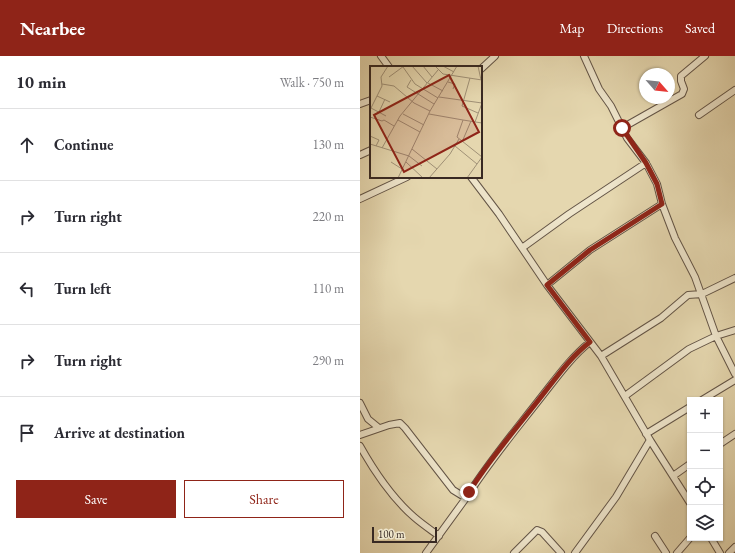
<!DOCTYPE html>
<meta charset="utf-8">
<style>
:root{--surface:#fff;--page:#f2f2f3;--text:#2b2b33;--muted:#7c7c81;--line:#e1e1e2;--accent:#8f2418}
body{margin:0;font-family:"EB Garamond",serif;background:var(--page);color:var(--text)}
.controls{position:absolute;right:12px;bottom:12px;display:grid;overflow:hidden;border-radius:0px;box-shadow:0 1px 3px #0004}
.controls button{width:36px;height:36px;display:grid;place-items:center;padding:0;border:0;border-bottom:1px solid var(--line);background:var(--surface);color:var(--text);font:20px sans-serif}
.compass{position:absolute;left:279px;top:12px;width:36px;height:36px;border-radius:50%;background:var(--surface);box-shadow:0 1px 3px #0004;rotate:118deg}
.scale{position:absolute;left:12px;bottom:10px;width:65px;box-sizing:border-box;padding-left:4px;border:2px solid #382923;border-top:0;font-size:11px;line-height:14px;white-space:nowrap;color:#382923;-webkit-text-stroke:3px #eee5cb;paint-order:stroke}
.stop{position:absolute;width:12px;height:12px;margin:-9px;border:3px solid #8f2418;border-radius:50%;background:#fff}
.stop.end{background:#8f2418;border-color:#fff;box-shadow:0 1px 4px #0008}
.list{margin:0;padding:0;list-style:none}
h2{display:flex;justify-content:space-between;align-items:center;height:52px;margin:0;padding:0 16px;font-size:17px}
h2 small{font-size:13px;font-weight:400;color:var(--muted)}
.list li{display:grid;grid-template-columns:26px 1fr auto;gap:12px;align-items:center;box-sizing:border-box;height:72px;padding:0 16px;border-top:1px solid var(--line)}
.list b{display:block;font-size:15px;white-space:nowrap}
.list em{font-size:13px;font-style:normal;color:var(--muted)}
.actions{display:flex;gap:8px;padding:12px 16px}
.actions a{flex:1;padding:9px 0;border:1px solid var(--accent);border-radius:0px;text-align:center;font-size:14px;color:var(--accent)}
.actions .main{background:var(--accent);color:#fff}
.icon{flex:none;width:22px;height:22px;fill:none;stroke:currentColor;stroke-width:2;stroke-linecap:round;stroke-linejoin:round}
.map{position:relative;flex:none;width:375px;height:497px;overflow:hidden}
header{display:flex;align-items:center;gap:24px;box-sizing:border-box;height:56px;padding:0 20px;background:var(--accent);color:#fff}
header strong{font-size:19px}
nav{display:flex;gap:22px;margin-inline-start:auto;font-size:14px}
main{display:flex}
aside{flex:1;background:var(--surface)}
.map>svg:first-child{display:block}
</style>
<header>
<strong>Nearbee</strong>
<nav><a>Map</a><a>Directions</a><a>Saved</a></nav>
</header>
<main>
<aside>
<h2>10 min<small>Walk · 750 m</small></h2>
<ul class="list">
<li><svg class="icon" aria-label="ahead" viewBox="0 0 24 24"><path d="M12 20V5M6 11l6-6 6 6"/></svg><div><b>Continue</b></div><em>130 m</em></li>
<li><svg class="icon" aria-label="right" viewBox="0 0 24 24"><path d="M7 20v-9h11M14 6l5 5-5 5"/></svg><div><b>Turn right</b></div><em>220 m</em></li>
<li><svg class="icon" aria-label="left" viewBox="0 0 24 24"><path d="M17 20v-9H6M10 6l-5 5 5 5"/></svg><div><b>Turn left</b></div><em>110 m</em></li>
<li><svg class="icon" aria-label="right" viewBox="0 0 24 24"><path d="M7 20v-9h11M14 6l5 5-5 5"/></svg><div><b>Turn right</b></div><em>290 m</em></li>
<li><svg class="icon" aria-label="arrive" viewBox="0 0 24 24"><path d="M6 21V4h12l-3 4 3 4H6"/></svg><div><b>Arrive at destination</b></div></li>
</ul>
<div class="actions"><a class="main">Save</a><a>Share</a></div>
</aside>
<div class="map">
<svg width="375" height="497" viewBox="0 0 375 497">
<rect width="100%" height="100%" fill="#e5d7af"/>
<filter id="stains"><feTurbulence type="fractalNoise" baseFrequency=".005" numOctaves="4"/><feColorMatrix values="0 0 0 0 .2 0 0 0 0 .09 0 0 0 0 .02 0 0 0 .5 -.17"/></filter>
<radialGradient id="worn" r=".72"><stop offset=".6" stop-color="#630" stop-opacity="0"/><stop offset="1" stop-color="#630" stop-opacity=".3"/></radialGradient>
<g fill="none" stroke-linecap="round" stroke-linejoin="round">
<g stroke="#635446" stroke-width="8">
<path id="minor" d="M21,0L29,11
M224,0L239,33L251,50L267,82L286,107L297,128L302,148L315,182L335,221L356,280L375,318
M121,13L135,0
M0,48L11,44
M339,59L375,34
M262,72L322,38L324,33L321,25V20L345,0
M0,99L11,94
M111,121L139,158L187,229L241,300L290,384L330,447
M0,143L47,121
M162,192L209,158L286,107
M187,229L230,194L302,148
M241,300L301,262L328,239L342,238L375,222
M265,340L329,293L356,280L375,274
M342,344L375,324
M0,347L8,363L19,372
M286,378L330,351
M0,379L29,369L40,367L45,372L93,434L106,442C128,407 154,376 179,344C195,324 210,302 230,286
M360,388L375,378
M0,390C14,415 32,442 54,461C62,468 71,474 79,480
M313,420L330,408
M295,480L306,497
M351,482L360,497
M66,497L106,442
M154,497L177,474L182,476L201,497
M215,497L256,441L290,384
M317,497L330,482
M369,497L375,491"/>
</g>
<use href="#minor" stroke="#eee5cb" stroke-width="6"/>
</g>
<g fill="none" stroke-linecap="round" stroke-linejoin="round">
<path stroke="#8f2418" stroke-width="5" d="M109,436C129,404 154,375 177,346C194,325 209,302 230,286L187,229L230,194L302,148L297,128L286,107L262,72"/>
</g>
<g transform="translate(10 10)">
<rect width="112" height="112" fill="#e5d7af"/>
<path fill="none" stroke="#a09177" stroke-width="1" d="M42,0L57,17M53,0L62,11M65,0L73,8L112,14M73,0L84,6M108,0L111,14M33,1L45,18L68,32M19,11L34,0M100,12L92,40L108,47M41,14L37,21L64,38M78,16L85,18L83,23M58,17L73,25M12,18L24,20L44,37L60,45M7,30L12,20L11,11L18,0M69,31L112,37M1,42L16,50M0,44L7,30L20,36M9,46L15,33M33,48L54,59M59,48L93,54L87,71L112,91M0,51L12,55L14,54L24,60M28,54L50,66M93,54L112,57M105,56L112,37M0,70L9,74L6,80M92,76L101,55M0,78L39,90L52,100M85,80L107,98M12,82L30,50L68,4M42,83L67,103M21,96L32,103M36,96L53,112M28,112L60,45L87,0M59,112L80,88L89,73M97,112L112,91"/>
<path fill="#8f2418" fill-opacity="0.15" stroke="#8f2418" stroke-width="2" d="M79,9L109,66L34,106L4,49Z"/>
<rect width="112" height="112" fill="none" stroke="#382923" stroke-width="2"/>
</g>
<rect width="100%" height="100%" filter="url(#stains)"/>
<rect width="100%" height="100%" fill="url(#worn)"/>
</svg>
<div class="controls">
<button>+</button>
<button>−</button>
<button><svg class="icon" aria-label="locate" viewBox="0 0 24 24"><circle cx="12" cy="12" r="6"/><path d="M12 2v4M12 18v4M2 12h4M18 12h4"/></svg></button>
<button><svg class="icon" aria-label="layers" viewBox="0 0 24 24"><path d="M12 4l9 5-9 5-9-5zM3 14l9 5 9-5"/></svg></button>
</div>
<svg class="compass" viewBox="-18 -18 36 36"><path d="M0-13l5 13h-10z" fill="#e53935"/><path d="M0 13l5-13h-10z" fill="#7c7c81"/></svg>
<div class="scale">100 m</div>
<div class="stop" style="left:262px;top:72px"></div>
<div class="stop end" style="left:109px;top:436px"></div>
</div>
</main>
